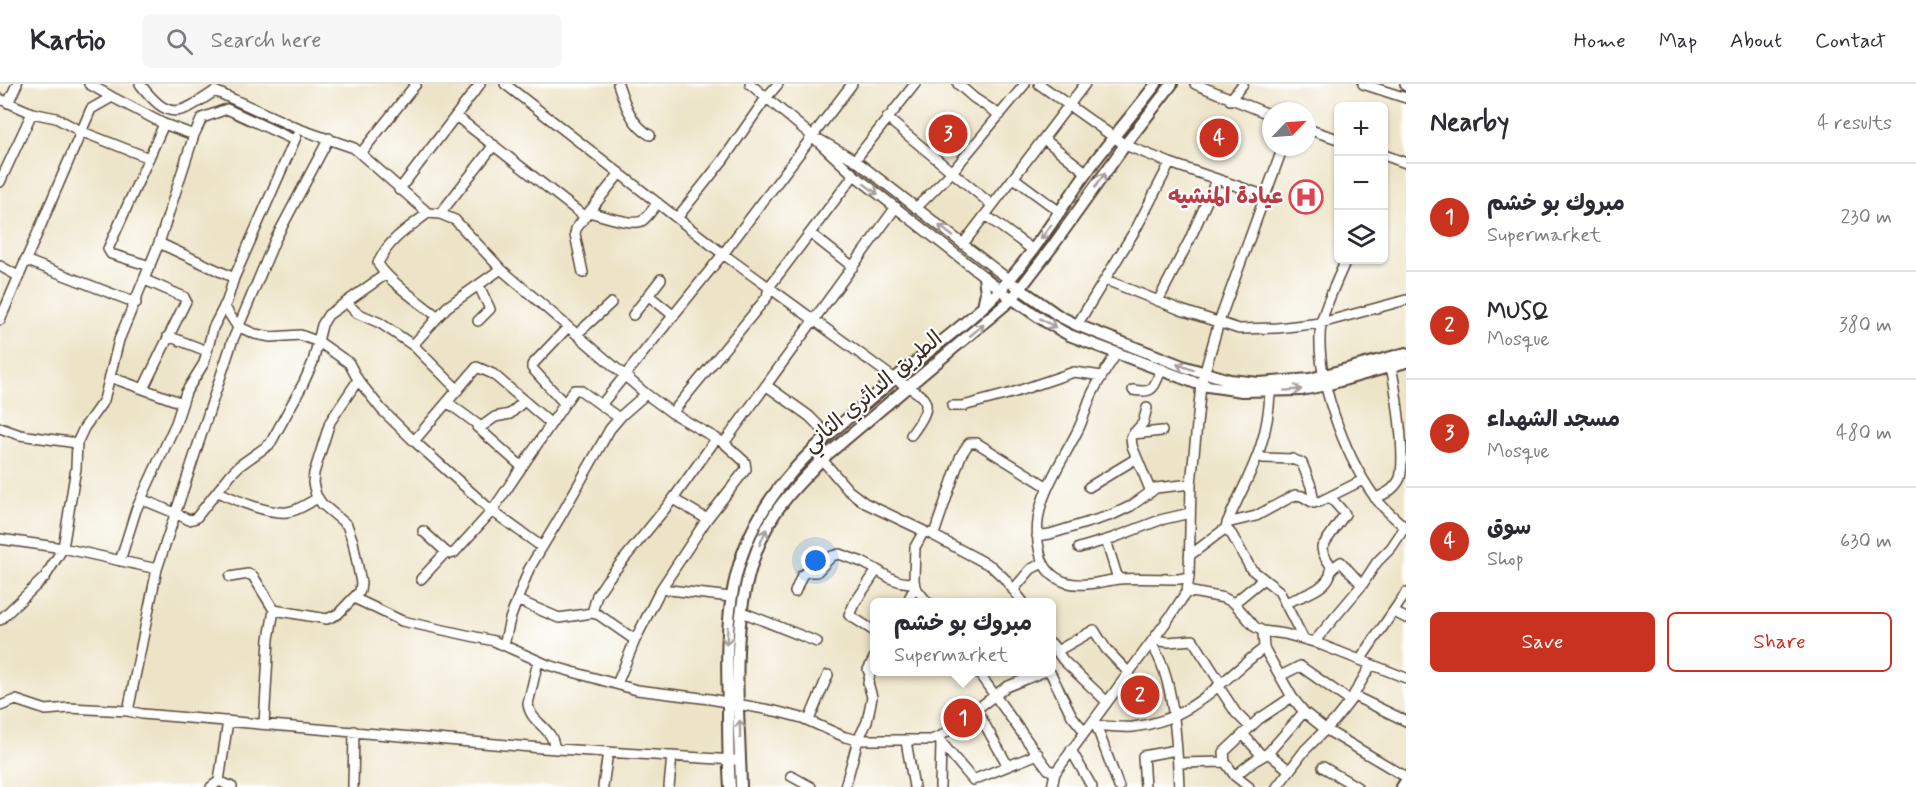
<!DOCTYPE html>
<meta charset="utf-8">
<style>
:root{--surface:#fff;--page:#f7f7f7;--text:#2b2b33;--muted:#7c7c81;--line:#e1e1e2;--accent:#c8321e}
body{margin:0;font-family:Mynerve,"Playpen Sans Arabic",sans-serif;background:var(--page);color:var(--text)}
.controls{position:absolute;right:18px;top:18px;display:grid;overflow:hidden;border-radius:9px;box-shadow:0 2px 4px #0004}
.controls button{width:54px;height:54px;display:grid;place-items:center;padding:0;border:0;border-bottom:2px solid var(--line);background:var(--surface);color:var(--text);font:30px sans-serif}
.compass{position:absolute;left:1262px;top:18px;width:54px;height:54px;border-radius:50%;background:var(--surface);box-shadow:0 2px 4px #0004;rotate:65deg}
.you{position:absolute;left:816px;top:477px;width:21px;height:21px;margin:-15px;border:4px solid #fff;border-radius:50%;background:#1a73e8;box-shadow:0 0 0 9px #1a73e833}
.badge{display:grid;place-items:center;width:39px;height:39px;border-radius:50%;background:var(--accent);color:#fff;font-size:20px;font-weight:700}
.pin{position:absolute;translate:-50% -50%;border:3px solid #fff;box-shadow:0 2px 6px #0006}
.popup{position:absolute;left:870px;top:514px;width:186px;height:78px;box-sizing:border-box;display:grid;place-content:center;border-radius:9px;background:var(--surface);filter:drop-shadow(0 2px 4px #0005);font-size:20px;white-space:nowrap;color:var(--muted)}
.popup b{font-size:22px;color:var(--text)}
.popup::after{content:'';position:absolute;left:50%;top:100%;margin-left:-12px;border:12px solid transparent;border-top-color:var(--surface)}
.list{margin:0;padding:0;list-style:none}
h2{display:flex;justify-content:space-between;align-items:center;height:78px;margin:0;padding:0 24px;font-size:26px}
h2 small{font-size:20px;font-weight:400;color:var(--muted)}
.list li{display:grid;grid-template-columns:39px 1fr auto;gap:18px;align-items:center;box-sizing:border-box;height:108px;padding:0 24px;border-top:2px solid var(--line)}
.list b{display:block;font-size:22px;white-space:nowrap}
.list p{margin:0;font-size:20px;white-space:nowrap;color:var(--muted)}
.list em{font-size:20px;font-style:normal;color:var(--muted)}
.actions{display:flex;gap:12px;padding:18px 24px}
.actions a{flex:1;padding:14px 0;border:2px solid var(--accent);border-radius:9px;text-align:center;font-size:21px;color:var(--accent)}
.actions .main{background:var(--accent);color:#fff}
.icon{flex:none;width:33px;height:33px;fill:none;stroke:currentColor;stroke-width:2;stroke-linecap:round;stroke-linejoin:round}
.map{position:relative;flex:none;width:1406px;height:703px;overflow:hidden}
header{display:flex;align-items:center;gap:36px;box-sizing:border-box;height:84px;padding:0 30px;background:var(--surface);border-bottom:2px solid var(--line)}
header strong{font-size:28px}
nav{display:flex;gap:33px;margin-inline-start:auto;font-size:21px}
.search{width:420px;height:54px;background:var(--page);display:flex;align-items:center;gap:15px;box-sizing:border-box;padding:0 21px;border-radius:9px;color:var(--muted);font-size:22px}
main{display:flex}
aside{flex:1;background:var(--surface)}
.map>svg:first-child{display:block}
</style>
<header>
<strong>Kartio</strong>
<div class="search"><svg class="icon" aria-label="search" viewBox="0 0 24 24"><circle cx="10" cy="10" r="6"/><path d="M15 15l6 6"/></svg>Search here</div>
<nav><a>Home</a><a>Map</a><a>About</a><a>Contact</a></nav>
</header>
<main>
<div class="map">
<svg width="1406" height="703" viewBox="0 0 1406 703">
<rect width="100%" height="100%" fill="#fff"/>
<filter id="ink" filterUnits="userSpaceOnUse"><feTurbulence type="fractalNoise" baseFrequency=".0167" numOctaves="2"/><feDisplacementMap in="SourceGraphic" scale="12" xChannelSelector="R" yChannelSelector="G"/><feConvolveMatrix kernelMatrix="1 2 1 2 8 2 1 2 1" color-interpolation-filters="sRGB"/></filter>
<filter id="wash" filterUnits="userSpaceOnUse"><feTurbulence type="fractalNoise" baseFrequency=".008" numOctaves="4" result="noise"/><feDisplacementMap in="SourceGraphic" scale="24" xChannelSelector="R" yChannelSelector="G"/><feGaussianBlur stdDeviation="1.35" result="paint"/><feColorMatrix in="noise" values="0 0 0 0 0 0 0 0 0 0 0 0 0 0 0 0 0 1.4 0 .05"/><feComposite in="paint" operator="in"/></filter>
<g filter="url(#wash)">
<rect width="100%" height="100%" fill="#ede4c7"/>
</g>
<g filter="url(#ink)">
<g fill="none" stroke-linecap="round" stroke-linejoin="round">
<g stroke="#564637" stroke-width="12">
<path id="minor" d="M140,0C169,37 178,32 215,7L299,45L354,64L428,129L440,130L455,136L502,186L646,310L672,329L724,359L896,123
M505,0L723,170L895,295C928,315 937,316 911,351
M618,0C624,18 632,42 650,51
M750,0L812,52L854,91L1000,205
M958,0L974,14L1000,31
M1039,0L1125,61L1170,79L1266,112
M1195,0L1271,31
M1363,0L1406,14
M1405,0L1406,2
M112,13L164,40L194,51
M0,15L32,29L0,98
M1230,16L1243,0
M8,19L17,0
M32,29L56,34L80,47L149,74
M456,32L585,133L620,89
M887,34L992,121
M1307,45L1338,55
M329,54L275,156L232,258L157,485L128,627L142,630L542,664L734,676
M1044,55L1087,89
M820,56L855,76L1008,195
M361,69L416,0
M1384,71L1406,79
M855,76L915,0
M1014,94L1060,128
M399,106L480,0
M916,124L952,88L1025,0
M589,128C600,131 633,142 642,137C648,133 653,124 658,119
M428,129C406,146 390,154 378,179C384,194 423,221 437,232
M440,130L494,61
M985,131L1033,166
M677,134L723,76L766,14L778,0
M810,149L853,183
M159,159L234,194
M963,160L1085,0
M25,176L136,219
M1346,176C1339,192 1324,224 1321,240C1314,291 1344,370 1374,412C1382,424 1395,434 1406,444
M0,182L18,192
M150,182L111,170L108,165L164,40
M583,189L575,150L576,145L585,133
M1106,196L1181,226L1239,245L1277,244L1321,239L1406,216
M648,211L674,232
M1158,217L1189,157L1217,95
M346,218L357,229L380,239L414,262L458,306
M224,222L237,242L255,250L271,253L300,251L319,258L349,279L358,296L382,326L414,357L492,427L542,463
M633,231L661,195
M0,236L91,25L112,13L89,0
M478,237L490,225L479,202
M1077,241L1137,143L1170,79
M577,250L611,219
M168,252L207,267
M413,261L447,223L501,185
M1117,269C1109,281 1100,294 1093,308C1087,320 1084,334 1078,346C1058,386 1028,422 1040,469C1043,483 1051,493 1065,498C1083,504 1102,497 1120,495C1139,494 1160,495 1179,495L1189,493
M110,293L182,319
M767,302L809,332L828,351
M143,305L186,217L184,213L145,196
M1133,306C1156,310 1153,302 1162,285
M447,318L481,343L495,333L510,330L524,317
M563,318L532,284V281L568,243
M601,321L723,170L852,0
M952,322H963L1012,309L1074,288L1102,292
M1147,324L1143,339L1133,350L1162,347
M672,329L767,213L769,203L854,91
M477,343L521,382
M0,344L20,351L77,359L84,344L104,316L119,256L159,159L194,51L202,34L227,25L294,56
M1133,350L1131,353L1132,362L1151,408
M414,357L477,283L493,290L550,339
M813,365L848,406L865,419L924,447L915,463L914,496L915,503L927,518
M1259,371L1263,374L1292,375L1302,379L1311,402L1314,419
M1089,403L1137,374
M218,408C236,416 267,430 287,428C298,427 308,419 318,414
M1375,414C1386,410 1395,405 1400,394C1406,372 1396,307 1391,282
M141,415L175,429L189,436L196,434L231,390L239,382L270,360L303,300L313,278L322,241L328,231L386,190
M673,415L707,435
M1227,439L1256,432L1295,411L1302,412L1312,418H1319L1363,396
M1226,444L1232,451L1251,485L1279,507L1303,554
M423,447L446,468L450,470L454,469L492,427L574,306H580L619,334
M929,449L991,482L1004,494L1023,518
M934,450L961,371L969,359H977L1048,403
M1037,452L1050,450L1112,431L1131,422L1156,404L1191,400
M0,455L63,464L157,485
M1106,456L1118,495
M1079,464L1113,454L1160,436L1190,429
M1189,472L1226,444L1227,439C1248,391 1268,363 1270,308
M120,477L136,426L176,339L186,308L204,279L213,244L227,217L234,194L296,53
M1331,485L1341,478L1362,501
M230,493L248,490L253,492L274,526
M421,495L446,468
M661,505L731,513
M1013,506L1031,485L1043,479
M1187,507L1224,514L1234,519L1255,543L1263,547L1285,550L1314,558L1406,594
M795,508L802,491L807,488H817L832,472L839,470L862,478L877,486
M354,514L402,537L494,557L548,581L637,606L710,615L775,627L802,634L845,653L858,656H931L941,652L1006,603L1043,588
M517,516L559,534L592,529L599,531L635,556
M907,518L915,503
M1234,519L1262,496
M1285,519C1299,513 1331,505 1331,485C1331,477 1322,474 1322,463L1345,430L1330,413
M742,528L817,558
M1394,528L1406,534
M592,529L597,511L607,496L673,415L716,355
M0,536L45,493L63,464L76,384L77,359
M874,547L849,531L854,520L877,486C888,493 900,501 914,498
M1263,547L1264,564L1292,613L1304,628L1325,645L1406,693
M1154,556L1168,558L1193,556L1221,600
M1314,558L1362,501L1377,478L1391,464L1405,443
M1052,560L1063,576L1107,618
M1151,560C1175,593 1177,663 1179,703
M504,561L510,535L529,485L559,435L610,345L622,331L646,310
M1057,567L1094,546L1106,565L1129,589
M1360,576L1406,509
M538,577L528,620C530,635 542,639 550,651C553,655 554,660 555,665
M978,588L1042,677L1048,685L1055,689
M1050,588L1072,632L1085,648
M1280,592L1300,582L1350,617
M617,600L635,556L661,505L707,435L746,385L745,378L724,359
M1219,603L1236,629L1250,643
M1354,612L1406,637
M0,622L16,616L46,626L69,624L128,627
M976,625L1008,682
M809,636L828,591
M264,640L269,555L274,526L327,535L338,530L360,507L361,499L353,458L347,441L322,420L316,411L313,399L314,389L330,338L358,296
M1091,641C1105,642 1120,644 1133,643C1193,636 1220,597 1264,564
M1096,641L1119,703
M1243,650L1262,672
M906,657L914,703
M941,658L973,696L1038,670
M1071,666L1092,703
M1225,678L1224,668L1259,635L1292,613
M1178,679L1225,678L1235,692L1249,703
M1323,683L1357,703
M1289,686L1268,669L1304,628
M791,692L811,703
M1235,692L1251,679L1268,669
M219,697L232,703
M211,703L219,697L228,637
M353,703L354,647
M603,703L608,668
M669,703L672,672
M845,703L858,656L867,638L872,613L868,599L870,590L868,586L874,574
M940,703L941,657
M1052,703L1055,689L1172,530L1187,507L1189,493L1191,400L1201,301L1219,238L1283,63
M1145,703L1143,672L1176,666
M1277,703L1305,666L1335,636L1350,617L1371,581"/>
</g>
<g stroke="#564637" stroke-width="14">
<path id="major" d="M1015,201L1059,232L1077,241L1185,283L1230,296L1259,299L1310,295L1406,269
M1007,211L1046,238L1069,251L1201,301L1242,307L1301,306L1326,301L1406,278
M983,222L986,208L984,193
M730,703C728,676 728,649 728,621C725,535 727,465 786,395C817,357 856,328 892,297C926,268 963,244 994,212C1031,175 1058,128 1089,85C1110,56 1134,29 1156,0
M741,703C739,615 725,516 771,436C784,413 804,395 821,376L1012,215L1052,163L1125,61L1172,0
M1402,703L1406,697"/>
</g>
<use href="#minor" stroke="#fff" stroke-width="9"/>
<use href="#major" stroke="#fff" stroke-width="10"/>
</g>
<defs><path id="oneway-shaft" d="M-6 0H5M1.5-3L5.5 0L1.5 3" fill="none" stroke-width="1.6" stroke-linecap="round" stroke-linejoin="round" transform="scale(1.5)"/></defs>
<g stroke="#a79f9a">
<use href="#oneway-shaft" transform="translate(1100 96) rotate(-55)"/>
<use href="#oneway-shaft" transform="translate(871 105) rotate(37)"/>
<use href="#oneway-shaft" transform="translate(946 147) rotate(-142)"/>
<use href="#oneway-shaft" transform="translate(1046 148) rotate(126)"/>
<use href="#oneway-shaft" transform="translate(1048 239) rotate(30)"/>
<use href="#oneway-shaft" transform="translate(977 246) rotate(-40)"/>
<use href="#oneway-shaft" transform="translate(1185 283) rotate(-160)"/>
<use href="#oneway-shaft" transform="translate(1293 306) rotate(-4)"/>
<use href="#oneway-shaft" transform="translate(763 453) rotate(-67)"/>
<use href="#oneway-shaft" transform="translate(727 552) rotate(94)"/>
<use href="#oneway-shaft" transform="translate(740 645) rotate(-91)"/>
</g>
</g>
<defs>
<g id="hospital-ring" transform="scale(1.725)"><circle r="9.5" fill="#fff" stroke="#e0444e" stroke-width="1.5"/><path d="M-5-5h3v3.5h4V-5h3V5h-3V1.5h-4V5h-3Z" fill="#e0444e"/></g>
</defs>
<g fill-rule="evenodd">
<use href="#hospital-ring" x="1306" y="113"/>
</g>
<g text-anchor="middle" dominant-baseline="central" stroke-width="4.5" stroke-linejoin="round" paint-order="stroke">
<g font-size="22" font-weight="bold" fill="#be3a42" stroke="#fff" text-anchor="end">
<text x="1283" y="113">عيادة المنشيه</text>
</g>
<g font-size="22" fill="#3b2a1e" stroke="#fff">
<text transform="translate(873 308) rotate(-40)">الطريق الدائري الثاني</text>
</g>
</g>
</svg>
<div class="controls">
<button>+</button>
<button>−</button>
<button><svg class="icon" aria-label="layers" viewBox="0 0 24 24"><path d="M12 4l9 5-9 5-9-5zM3 14l9 5 9-5"/></svg></button>
</div>
<svg class="compass" viewBox="-18 -18 36 36"><path d="M0-13l5 13h-10z" fill="#e53935"/><path d="M0 13l5-13h-10z" fill="#7c7c81"/></svg>
<div class="you"></div>
<div class="pin badge" style="left:963px;top:634px">1</div>
<div class="popup"><b>مبروك بو خشم</b>Supermarket</div>
<div class="pin badge" style="left:1140px;top:611px">2</div>
<div class="pin badge" style="left:948px;top:50px">3</div>
<div class="pin badge" style="left:1219px;top:54px">4</div>
</div>
<aside>
<h2>Nearby<small>4 results</small></h2>
<ul class="list">
<li><span class="badge">1</span><div><b>مبروك بو خشم</b><p>Supermarket</p></div><em>230 m</em></li>
<li><span class="badge">2</span><div><b>MUSQ</b><p>Mosque</p></div><em>380 m</em></li>
<li><span class="badge">3</span><div><b>مسجد الشهداء</b><p>Mosque</p></div><em>480 m</em></li>
<li><span class="badge">4</span><div><b>سوق</b><p>Shop</p></div><em>630 m</em></li>
</ul>
<div class="actions"><a class="main">Save</a><a>Share</a></div>
</aside>
</main>
